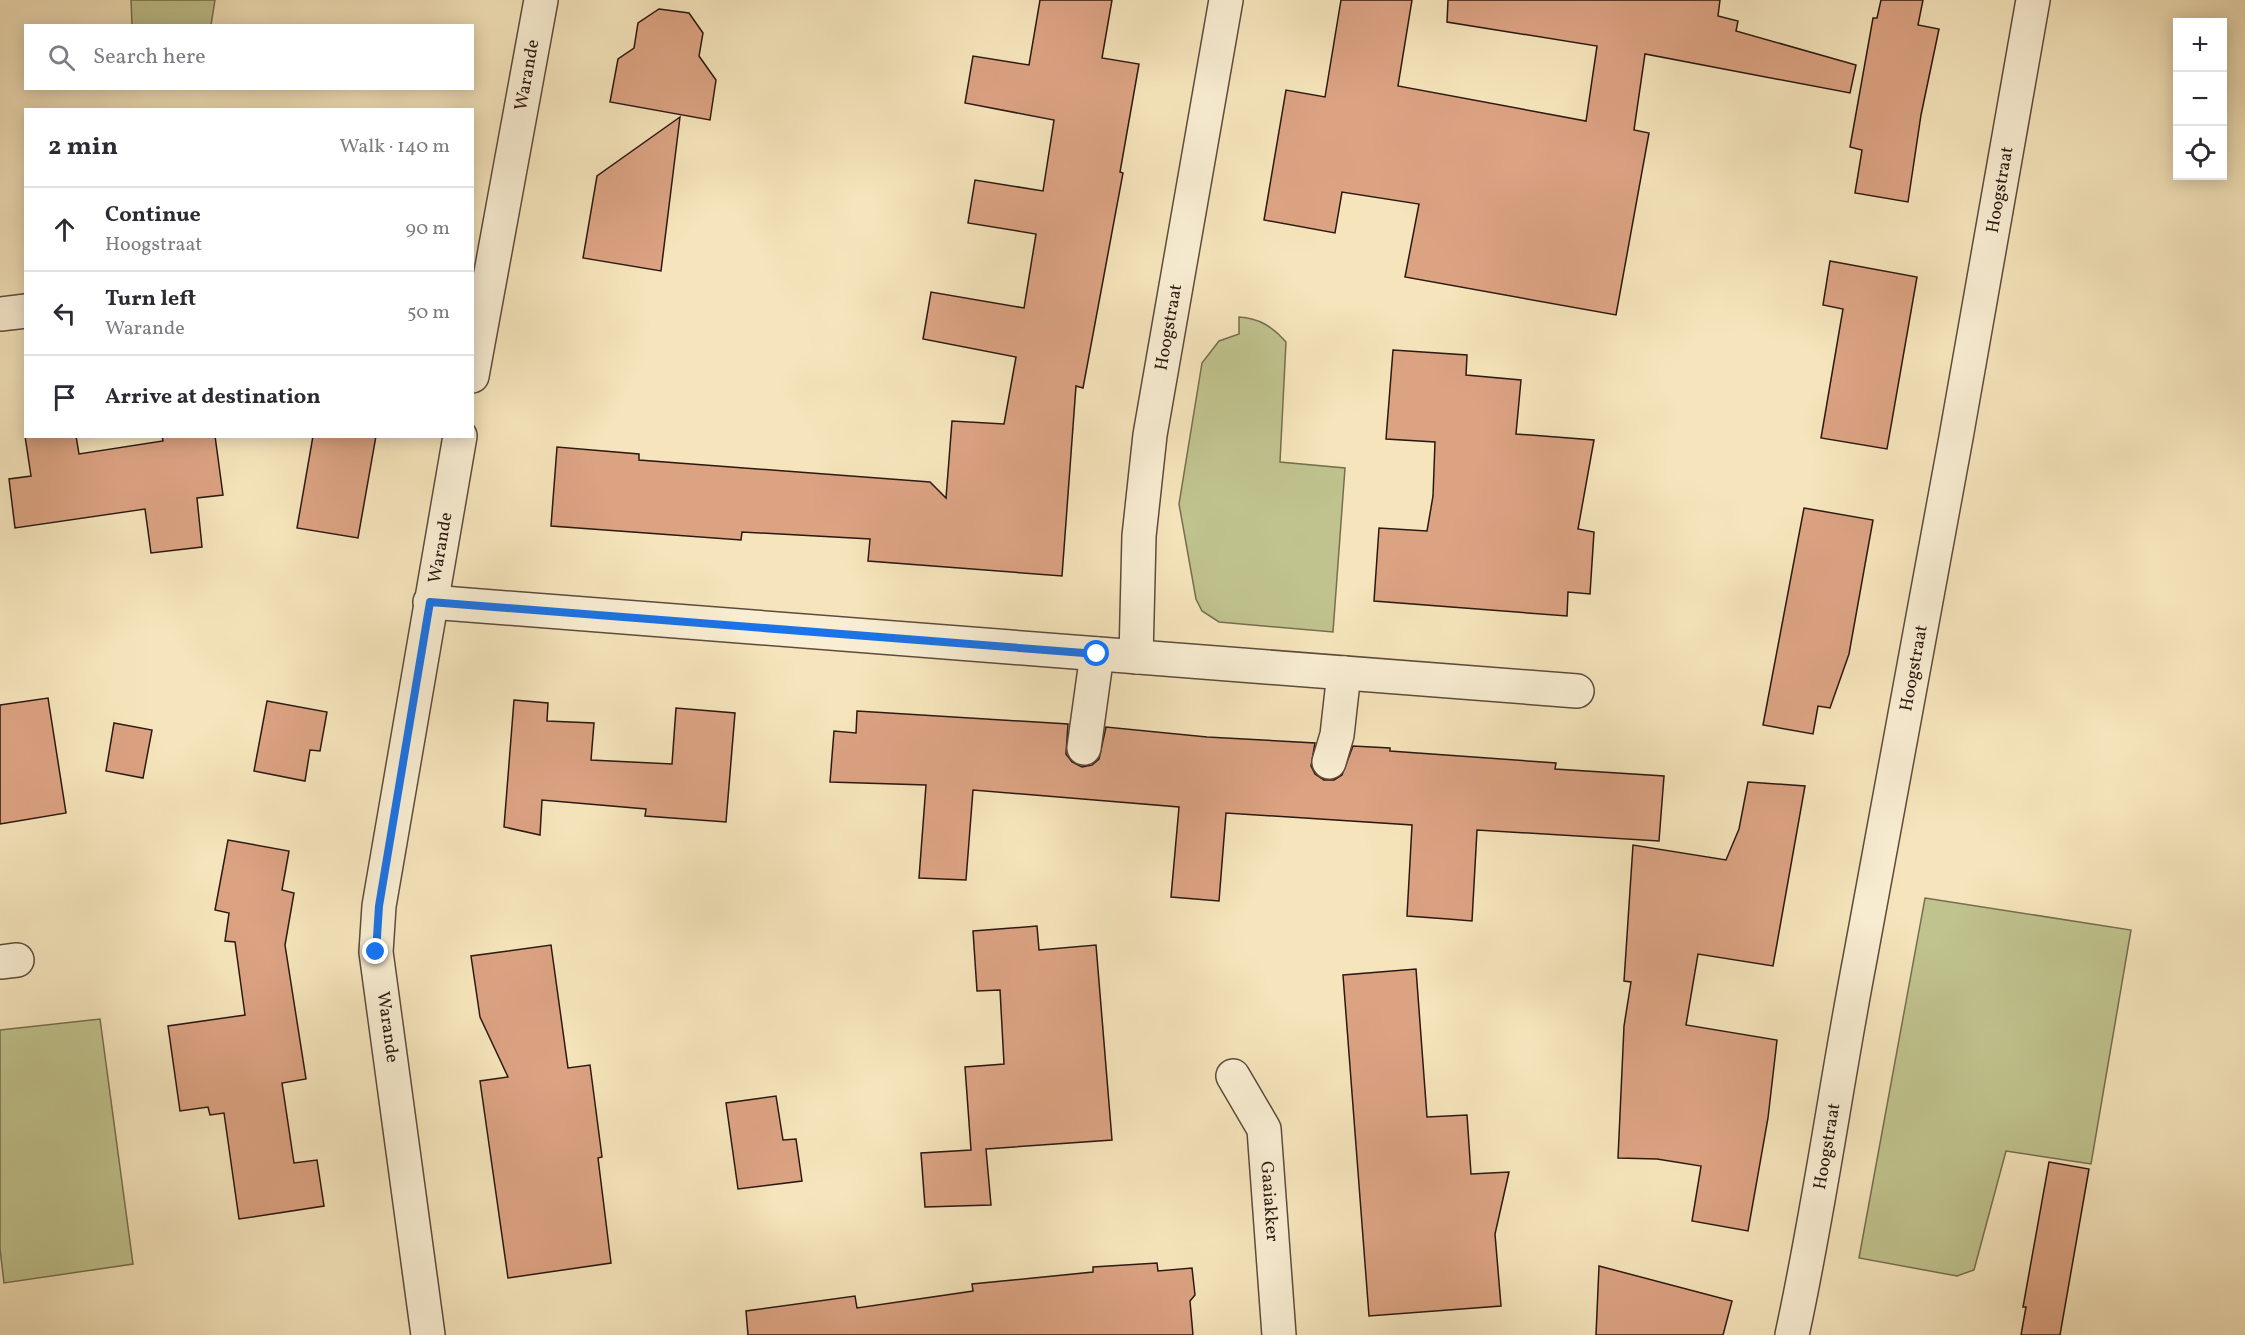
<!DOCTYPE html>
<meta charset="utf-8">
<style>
:root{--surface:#fff;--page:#f7f7f7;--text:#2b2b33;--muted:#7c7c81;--line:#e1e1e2}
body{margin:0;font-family:Vollkorn,serif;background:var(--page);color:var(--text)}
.controls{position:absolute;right:18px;top:18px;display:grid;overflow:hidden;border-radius:0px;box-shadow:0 3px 15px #0003}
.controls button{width:54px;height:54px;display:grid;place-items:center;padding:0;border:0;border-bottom:2px solid var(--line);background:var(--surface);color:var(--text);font:30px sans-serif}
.stop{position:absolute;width:18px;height:18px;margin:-14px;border:4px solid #1a73e8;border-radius:50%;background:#fff}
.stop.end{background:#1a73e8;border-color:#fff;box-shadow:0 2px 6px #0008}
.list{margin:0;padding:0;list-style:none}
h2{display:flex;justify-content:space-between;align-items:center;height:78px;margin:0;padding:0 24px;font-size:26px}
h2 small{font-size:20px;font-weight:400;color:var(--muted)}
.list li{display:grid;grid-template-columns:39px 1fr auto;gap:18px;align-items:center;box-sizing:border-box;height:84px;padding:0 24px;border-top:2px solid var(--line)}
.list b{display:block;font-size:22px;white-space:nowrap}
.list p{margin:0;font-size:20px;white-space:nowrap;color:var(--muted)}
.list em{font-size:20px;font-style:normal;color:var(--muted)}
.icon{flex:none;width:33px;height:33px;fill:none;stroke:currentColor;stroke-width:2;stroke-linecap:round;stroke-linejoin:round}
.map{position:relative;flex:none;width:2245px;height:1335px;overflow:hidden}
.search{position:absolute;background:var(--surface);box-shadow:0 3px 15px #0003;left:24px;top:24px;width:450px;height:66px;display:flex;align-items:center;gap:15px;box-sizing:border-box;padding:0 21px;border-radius:0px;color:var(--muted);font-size:22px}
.panel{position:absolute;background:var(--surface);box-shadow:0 3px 15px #0003;left:24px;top:108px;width:450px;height:330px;border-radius:0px}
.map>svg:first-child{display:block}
</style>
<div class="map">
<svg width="2245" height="1335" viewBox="0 0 2245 1335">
<rect width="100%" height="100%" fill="#f6e5bc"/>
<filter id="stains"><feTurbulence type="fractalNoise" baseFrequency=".00333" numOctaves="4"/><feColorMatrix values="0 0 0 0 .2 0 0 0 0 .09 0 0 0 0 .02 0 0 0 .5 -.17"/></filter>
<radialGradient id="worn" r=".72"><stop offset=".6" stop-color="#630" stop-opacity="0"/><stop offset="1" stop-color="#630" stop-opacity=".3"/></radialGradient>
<path fill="#c0c38e" stroke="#766e50" stroke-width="1.5" d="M131,0H215L211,25H132Z
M1239,317C1259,318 1273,327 1286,342L1280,462L1345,468L1333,632L1219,622L1202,611L1196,599L1179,504L1202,363L1219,341L1239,334Z
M1925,898L2131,930L2091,1164L2006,1151L1974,1270L1957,1276L1859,1258Z
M100,1019L133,1264L4,1283L0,1249V1030Z"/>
<path fill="#dca383" stroke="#2b1811" stroke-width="1.5" d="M1040,0H1112L1102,58L1139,64L1120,172L1123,173L1083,388L1076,386L1062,576L868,561L870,539L742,532L741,540L551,526L557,447L639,454V460L930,482L946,498L952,421L1004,424L1016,357L923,339L931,292L1024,308L1036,234L968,223L975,180L1043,191L1054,120L965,103L973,56L1029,65Z
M1341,0H1412L1398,86L1586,121L1597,46L1447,22L1448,0H1720L1718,16L1738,21L1736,31L1856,65L1850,93L1645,54L1634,130L1649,133L1616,315L1405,277L1419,204L1342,192L1335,233L1264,220L1286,90L1325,97Z
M1881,0H1923L1918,25L1939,29L1921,115L1908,202L1855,193L1862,150L1850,147L1873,18H1877Z
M659,9L689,13L703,33L699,56L716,80L710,120L610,102L618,59L634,48L638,23Z
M680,117L661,271L583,258L597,176Z
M1830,261L1917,277L1887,449L1821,438L1843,309L1823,305Z
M1393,350L1467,355L1466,375L1521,380L1516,434L1594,440L1578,529L1594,532L1590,594L1568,592L1567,616L1374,601L1379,528L1427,531L1433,496L1435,442L1386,439Z
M25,436H76L79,454L163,441L162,436H215L223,495L197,498L202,547L151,553L145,509L15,528L9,479L31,476Z
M313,436H376L358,538L297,528Z
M1804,508L1873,520L1849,654L1830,708L1818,706L1813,734L1763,725Z
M48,698L66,813L0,824V705Z
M514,700L548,703L547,721L594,723L591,760L672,764L676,708L735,713L726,822L645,816L646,809L542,800L540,835L504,827Z
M267,701L327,712L320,751L310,750L305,781L254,771Z
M857,711L1068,724L1066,754L1072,762L1082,767L1092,765L1099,759L1106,727L1207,737L1315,743L1311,766L1315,774L1324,780H1334L1342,775L1353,746L1390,748V751L1556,763L1555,769L1664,776L1659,841L1477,830L1472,921L1448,919L1407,916L1412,825L1226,813L1219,901L1171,897L1179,807L973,790L966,880L919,878L926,785L830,782L834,731L856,733Z
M114,723L152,730L143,778L106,771Z
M1748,782L1805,786L1773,966L1698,954L1686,1025L1777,1040L1768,1118L1748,1231L1692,1221L1701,1166L1657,1159L1618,1158L1624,1026L1631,982L1624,981L1633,845L1726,860L1739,829Z
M228,840L289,851L282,890L294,893L285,945L306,1079L282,1083L294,1163L317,1160L324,1206L239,1219L224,1113L210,1115L208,1107L180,1111L168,1026L245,1015L235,942L225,941L229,913L215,910Z
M1037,926L1039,950L1096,945L1112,1140L986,1149L991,1205L925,1207L921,1153L971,1150L965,1067L1004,1064L1000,990L977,991L973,931Z
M551,945L568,1068L590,1065L602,1157L598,1158L611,1263L508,1278L480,1081L508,1077L480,1017L471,956Z
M1416,969L1427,1117L1467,1115L1471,1174L1509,1172L1495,1234L1501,1306L1369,1316L1343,975Z
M776,1096L783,1140L796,1139L802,1181L738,1189L726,1103Z
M2049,1162L2089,1169L2060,1335H2021L2026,1307H2023Z
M1157,1263L1158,1271L1192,1268L1195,1295L1190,1301L1193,1335H748L746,1311L855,1296L857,1308L973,1291L972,1284L1093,1272V1267Z
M1599,1266L1732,1301L1723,1335H1596Z"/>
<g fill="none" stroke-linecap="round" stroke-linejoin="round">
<g stroke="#5e4b3c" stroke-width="36">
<g id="minor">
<path d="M0,314L26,311"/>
<path id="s1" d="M472,376L541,0"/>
<path d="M430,602L1577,691"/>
<path id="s2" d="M1136,657L1139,536L1150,435L1226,0"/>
<path d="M1084,748L1097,654"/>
<path d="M1329,762L1337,735L1344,673"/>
<path d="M0,962L17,960"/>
<path id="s3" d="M1233,1076L1264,1129L1279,1335"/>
<path id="s4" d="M428,1335L376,952L379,906L460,436"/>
<path id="s5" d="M1792,1335C1819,1211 1836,1084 1860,959C1920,640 1978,320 2033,0"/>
</g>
</g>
<use href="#minor" stroke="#f9eed3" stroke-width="33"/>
</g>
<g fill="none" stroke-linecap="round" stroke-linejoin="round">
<path stroke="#1a73e8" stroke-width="8" d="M376,952L379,906L430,602L1097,654"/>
</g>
<g text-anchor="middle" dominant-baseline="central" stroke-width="6" stroke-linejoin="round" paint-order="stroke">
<g font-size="18" fill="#2b1811" stroke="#f9eed3">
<text stroke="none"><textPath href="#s1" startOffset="306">Warande</textPath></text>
<text stroke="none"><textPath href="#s5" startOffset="1164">Hoogstraat</textPath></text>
<text stroke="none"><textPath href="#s2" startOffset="332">Hoogstraat</textPath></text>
<text stroke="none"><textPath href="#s4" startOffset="796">Warande</textPath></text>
<text stroke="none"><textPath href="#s5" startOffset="678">Hoogstraat</textPath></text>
<text transform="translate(387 1027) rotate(82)">Warande</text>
<text stroke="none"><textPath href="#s5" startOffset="192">Hoogstraat</textPath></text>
<text stroke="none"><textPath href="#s3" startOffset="134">Gaaiakker</textPath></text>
</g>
</g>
<rect width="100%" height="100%" filter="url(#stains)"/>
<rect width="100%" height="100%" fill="url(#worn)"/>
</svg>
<div class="controls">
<button>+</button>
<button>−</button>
<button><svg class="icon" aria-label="locate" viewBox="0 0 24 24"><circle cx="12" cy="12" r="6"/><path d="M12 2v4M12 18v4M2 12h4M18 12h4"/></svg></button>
</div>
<div class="stop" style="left:1097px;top:654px"></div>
<div class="stop end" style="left:376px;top:952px"></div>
<div class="search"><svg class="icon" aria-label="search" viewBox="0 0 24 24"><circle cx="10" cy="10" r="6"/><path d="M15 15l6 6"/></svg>Search here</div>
<section class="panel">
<h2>2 min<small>Walk · 140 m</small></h2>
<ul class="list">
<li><svg class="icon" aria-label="ahead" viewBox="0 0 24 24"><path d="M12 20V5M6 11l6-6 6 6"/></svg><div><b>Continue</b><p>Hoogstraat</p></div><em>90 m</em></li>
<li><svg class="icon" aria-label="left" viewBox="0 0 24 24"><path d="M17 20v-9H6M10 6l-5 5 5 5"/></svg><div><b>Turn left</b><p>Warande</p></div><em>50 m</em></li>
<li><svg class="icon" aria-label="arrive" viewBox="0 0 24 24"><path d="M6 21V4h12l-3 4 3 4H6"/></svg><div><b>Arrive at destination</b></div></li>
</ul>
</section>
</div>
